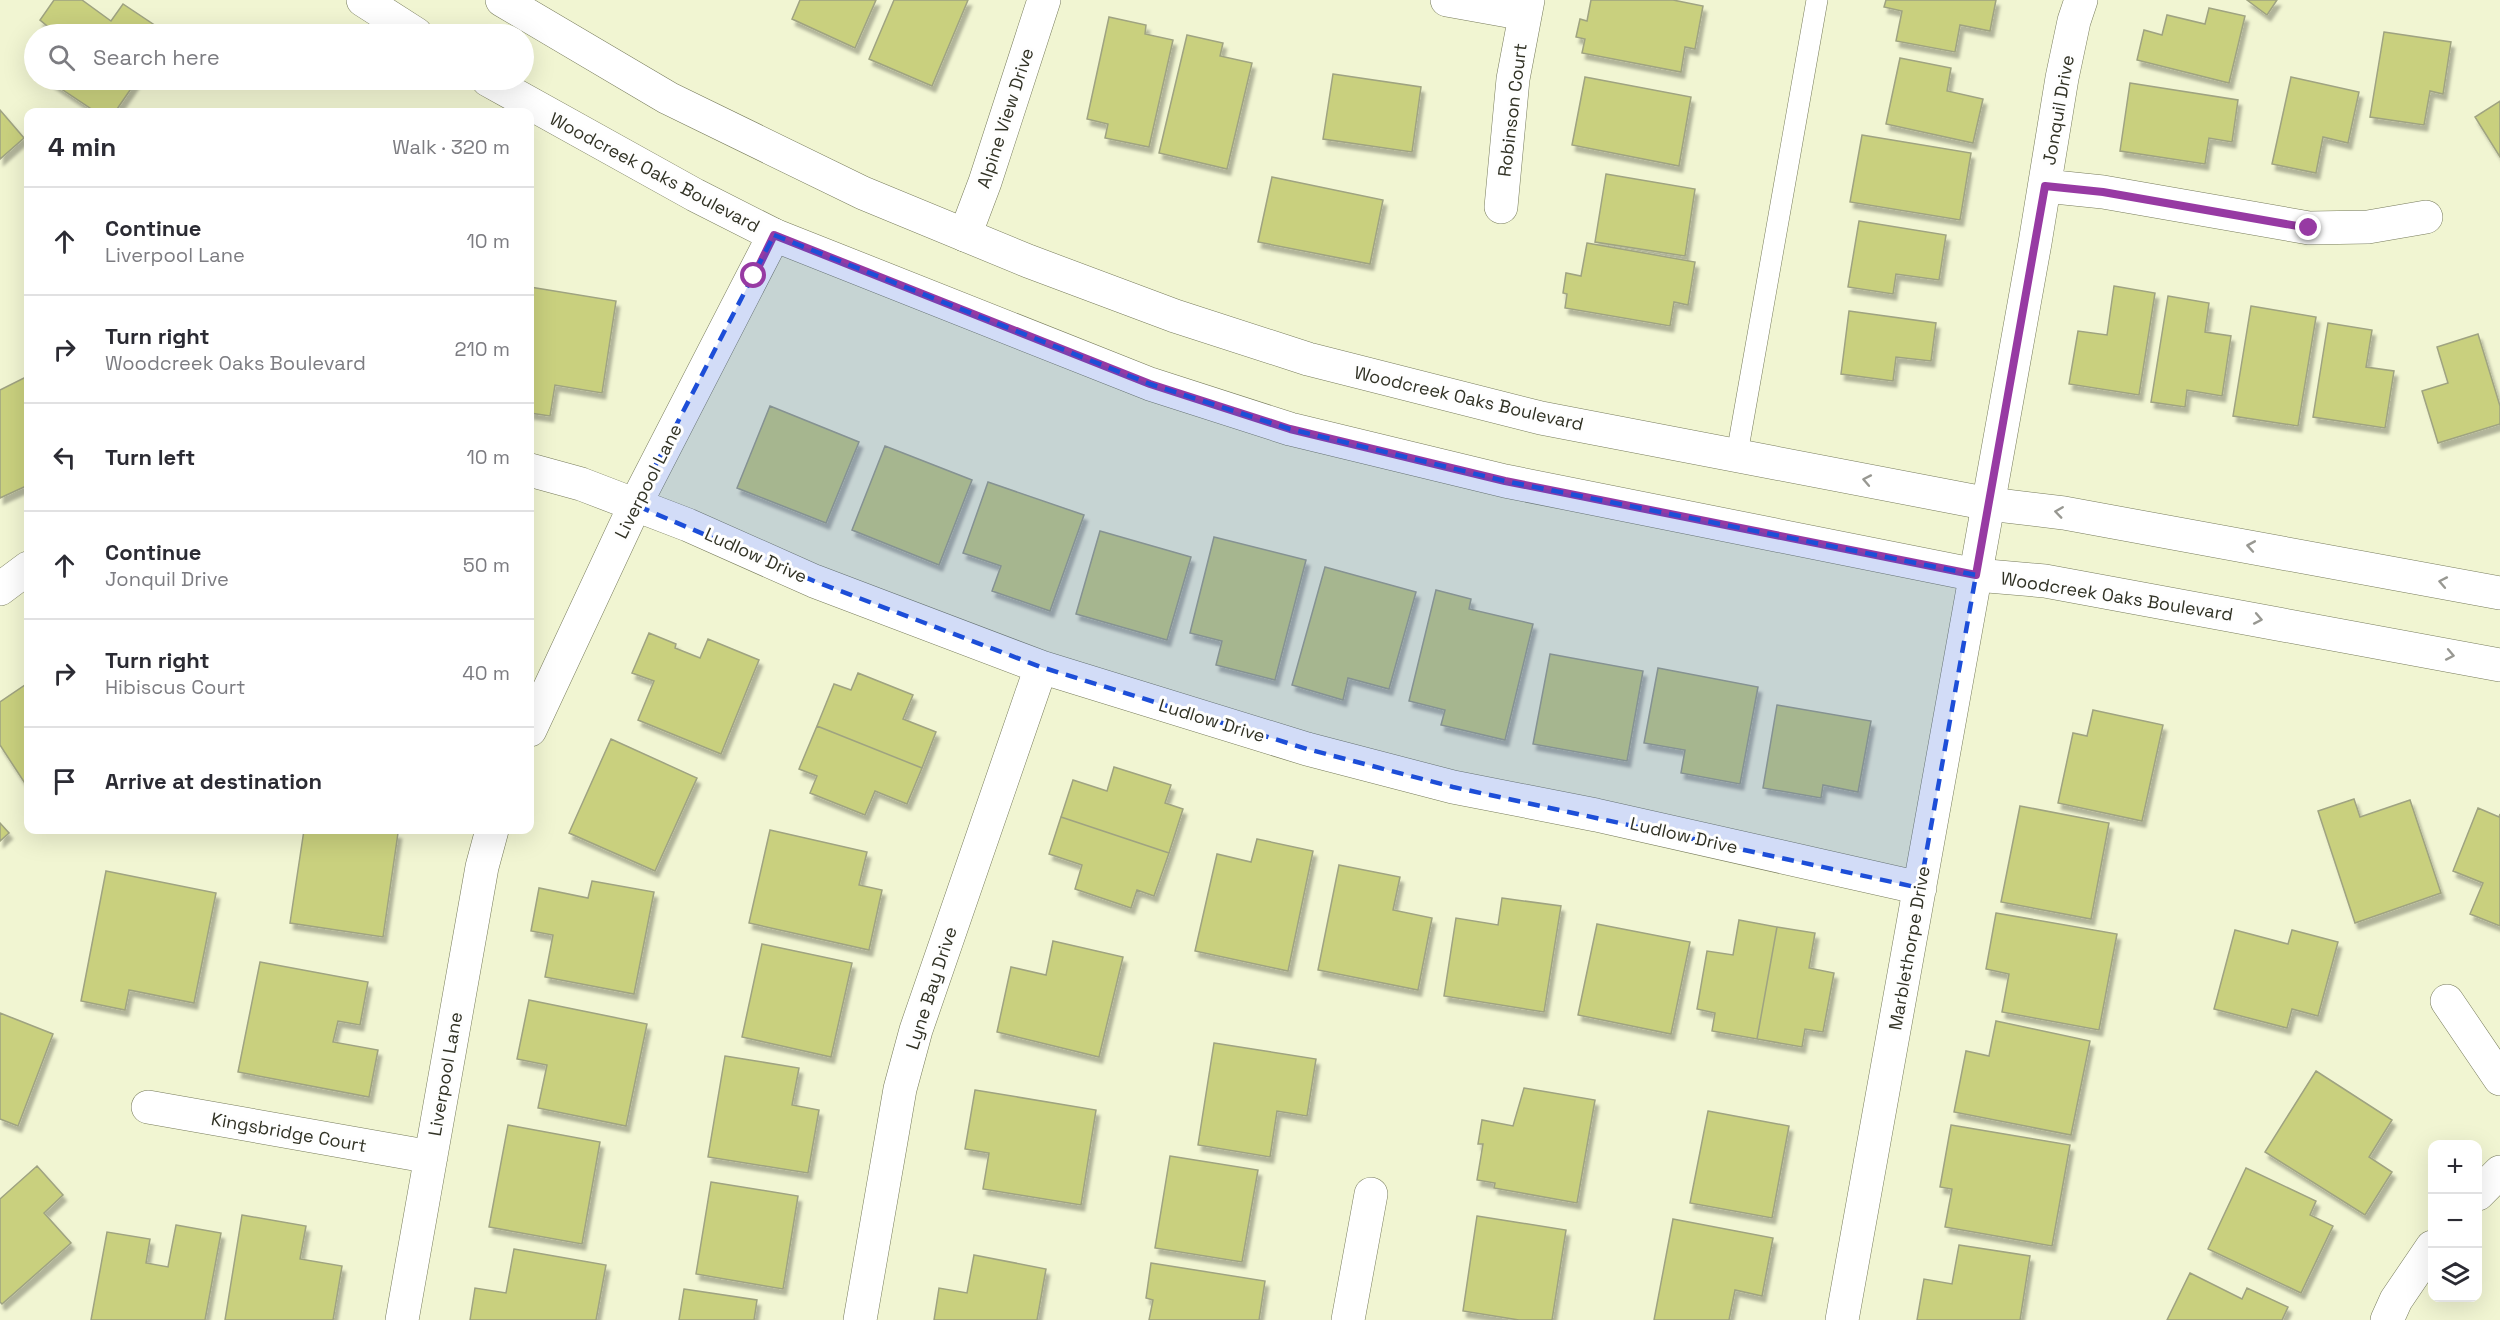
<!DOCTYPE html>
<meta charset="utf-8">
<style>
:root{--surface:#fff;--page:#f7f7f7;--text:#2b2b33;--muted:#7c7c81;--line:#e1e1e2}
body{margin:0;font-family:"Space Grotesk",sans-serif;background:var(--page);color:var(--text)}
.controls{position:absolute;right:18px;bottom:18px;display:grid;overflow:hidden;border-radius:12px;box-shadow:0 6px 24px #0002}
.controls button{width:54px;height:54px;display:grid;place-items:center;padding:0;border:0;border-bottom:2px solid var(--line);background:var(--surface);color:var(--text);font:30px sans-serif}
.stop{position:absolute;width:18px;height:18px;margin:-14px;border:4px solid #973aa3;border-radius:50%;background:#fff}
.stop.end{background:#973aa3;border-color:#fff;box-shadow:0 2px 6px #0008}
.list{margin:0;padding:0;list-style:none}
h2{display:flex;justify-content:space-between;align-items:center;height:78px;margin:0;padding:0 24px;font-size:26px}
h2 small{font-size:20px;font-weight:400;color:var(--muted)}
.list li{display:grid;grid-template-columns:39px 1fr auto;gap:18px;align-items:center;box-sizing:border-box;height:108px;padding:0 24px;border-top:2px solid var(--line)}
.list b{display:block;font-size:22px;white-space:nowrap}
.list p{margin:0;font-size:20px;white-space:nowrap;color:var(--muted)}
.list em{font-size:20px;font-style:normal;color:var(--muted)}
.icon{flex:none;width:33px;height:33px;fill:none;stroke:currentColor;stroke-width:2;stroke-linecap:round;stroke-linejoin:round}
.map{position:relative;flex:none;width:2500px;height:1320px;overflow:hidden}
.search{position:absolute;background:var(--surface);box-shadow:0 6px 24px #0002;left:24px;top:24px;width:510px;height:66px;display:flex;align-items:center;gap:15px;box-sizing:border-box;padding:0 21px;border-radius:33px;color:var(--muted);font-size:22px}
.panel{position:absolute;background:var(--surface);box-shadow:0 6px 24px #0002;left:24px;top:108px;width:510px;height:726px;border-radius:12px}
.map>svg:first-child{display:block}
</style>
<div class="map">
<svg width="2500" height="1320" viewBox="0 0 2500 1320">
<defs>
<filter id="shadow"><feDropShadow dx="3.5" dy="6" stdDeviation="1.5" flood-color="#0004"/></filter>
</defs>
<rect width="100%" height="100%" fill="#f1f5d2"/>
<path fill="#c9d07e" stroke="#9fa381" stroke-width="1.5" filter="url(#shadow)" d="M54,0H82L111,21L123,4L168,34H57L40,20Z
M800,0H876L855,48L792,19Z
M894,0H968L932,86L869,59Z
M1591,0H1673L1703,6L1695,49L1685,47L1681,72L1582,53L1585,39L1576,37L1580,19L1587,21Z
M1886,0H1996L1990,31L1960,25L1955,52L1896,41L1902,11L1884,7Z
M2247,0H2277L2267,15Z
M2209,8L2245,16L2229,83L2137,60L2144,30L2162,35L2167,15L2205,24Z
M1109,17L1146,25L1145,34L1173,40L1149,147L1105,138L1108,124L1087,119Z
M2384,32L2451,42L2443,94L2430,91L2424,125L2370,117Z
M1187,35L1223,43L1220,56L1252,63L1227,169L1159,153Z
M1900,58L1951,68L1947,91L1983,99L1973,143L1886,124Z
M1333,74L1421,87L1412,152L1323,139Z
M1585,77L1691,97L1679,166L1572,145Z
M2291,77L2359,92L2348,143L2323,137L2316,173L2272,164Z
M48,80H137L115,112H96Z
M2130,83L2238,100L2232,142L2209,138L2205,164L2120,151Z
M2500,101V157L2475,117Z
M0,110L24,138L0,159Z
M1862,135L1971,153L1960,220L1850,202Z
M1606,174L1695,189L1685,256L1595,242Z
M1272,177L1383,200L1370,264L1258,242Z
M1859,221L1946,235L1939,280L1896,274L1893,294L1848,287Z
M1587,243L1695,262L1688,305L1674,302L1670,326L1565,308L1567,294L1563,293L1566,273L1581,276Z
M2114,286L2155,293L2139,395L2069,384L2078,331L2107,335Z
M530,287L616,301L602,393L555,385L550,416L530,413Z
M2168,296L2209,303L2205,332L2231,336L2222,396L2187,390L2185,407L2151,402Z
M2251,306L2316,317L2298,426L2233,416Z
M1849,311L1936,323L1931,361L1896,357L1893,381L1841,374Z
M2328,323L2372,330L2366,367L2394,371L2385,428L2313,417Z
M2478,334L2500,406V424L2438,443L2422,391L2448,383L2437,347Z
M28,376V492L26,486L0,498V390Z
M770,406L859,442L826,523L737,488Z
M885,446L972,480L939,565L852,530Z
M988,482L1084,515L1050,611L992,591L1001,566L963,553Z
M1100,531L1191,557L1167,640L1076,614Z
M1214,537L1306,560L1275,680L1216,665L1222,641L1190,633Z
M1325,567L1416,592L1389,689L1348,678L1343,700L1292,685Z
M1436,590L1471,599L1469,609L1533,624L1505,740L1441,725L1445,710L1409,701Z
M649,633L676,644L675,648L700,658L708,639L759,660L721,754L638,720L654,681L632,673Z
M1550,654L1643,671L1627,761L1533,744Z
M1658,668L1758,687L1740,784L1681,773L1685,750L1644,743Z
M858,673L913,695L903,719L936,732L922,768L817,726L834,684L851,690Z
M28,683V788L0,745V702Z
M1777,705L1871,721L1858,792L1823,785L1821,798L1763,788Z
M2093,710L2163,725L2142,821L2058,803L2073,733L2087,736Z
M817,726L922,768L907,804L875,791L865,815L810,793L817,776L799,769Z
M611,739L697,778L655,871L569,833Z
M1114,767L1171,785L1165,803L1183,809L1169,853L1061,817L1073,780L1107,791Z
M2354,799L2360,817L2410,800L2441,893L2355,923L2318,811Z
M2020,806L2109,823L2091,919L2001,902Z
M2478,808L2499,817L2500,814V926L2470,914L2483,883L2453,871Z
M1061,817L1169,853L1154,896L1137,890L1131,908L1075,889L1082,865L1049,854Z
M0,823L9,833L0,841Z
M304,830H377L398,833L383,937L290,923Z
M770,830L867,852L859,885L882,890L869,950L749,923Z
M1257,839L1313,851L1288,971L1195,951L1217,854L1251,862Z
M1339,865L1400,877L1393,910L1432,918L1418,990L1318,970Z
M106,871L216,893L194,1003L129,990L125,1010L81,1001Z
M592,881L654,892L634,994L545,977L553,935L531,931L539,888L588,898Z
M1502,898L1561,906L1544,1012L1444,996L1456,918L1498,925Z
M1996,913L2117,934L2099,1030L2002,1012L2009,974L1986,969Z
M1739,920L1777,927L1757,1039L1712,1031L1715,1013L1697,1009L1707,951L1733,955Z
M1597,924L1690,942L1671,1034L1578,1015Z
M1777,927L1815,933L1809,968L1834,973L1823,1032L1805,1029L1802,1047L1757,1039Z
M2235,930L2288,944L2292,930L2338,942L2318,1016L2292,1009L2287,1028L2214,1009Z
M1053,941L1123,957L1099,1057L997,1032L1011,967L1046,975Z
M762,944L852,963L831,1057L742,1037Z
M260,962L368,982L360,1025L338,1021L333,1042L378,1050L369,1097L238,1072Z
M529,1000L647,1024L626,1126L538,1108L547,1065L517,1059Z
M0,1013L53,1034L18,1126L0,1119Z
M1996,1021L2090,1041L2071,1135L1954,1112L1966,1051L1989,1056Z
M1214,1043L1316,1059L1307,1116L1277,1111L1270,1157L1198,1145Z
M725,1056L799,1068L792,1105L819,1110L808,1173L708,1157Z
M2316,1071L2392,1120L2369,1157L2392,1172L2365,1215L2265,1152Z
M1524,1088L1595,1100L1577,1203L1494,1188L1495,1183L1477,1180L1483,1144H1478L1482,1120L1513,1126Z
M975,1090L1096,1110L1081,1205L983,1189L989,1153L965,1149Z
M1708,1111L1789,1126L1772,1218L1690,1203Z
M508,1125L600,1142L582,1244L489,1227Z
M1951,1125L2070,1145L2052,1246L1945,1227L1952,1189L1940,1187Z
M1170,1156L1258,1170L1242,1262L1155,1248Z
M37,1166L63,1195L44,1213L71,1243L2,1304L0,1302V1199Z
M2246,1168L2316,1201L2310,1215L2333,1226L2301,1293L2208,1249Z
M711,1182L798,1196L783,1289L696,1274Z
M242,1215L306,1226L300,1259L342,1266L333,1320H225Z
M1477,1216L1566,1230L1552,1320H1519L1463,1311Z
M1673,1219L1773,1238L1762,1296L1735,1290L1729,1320H1654Z
M176,1225L221,1233L205,1320H91L107,1232L150,1239L146,1263L168,1267Z
M1959,1245L2030,1256L2020,1320H1917L1924,1279L1952,1284Z
M514,1249L606,1265L596,1320H470L475,1288L506,1293Z
M974,1255L1046,1269L1037,1320H934L939,1288L967,1293Z
M1151,1263L1265,1281L1259,1320H1149L1153,1300L1146,1298Z
M2190,1273L2242,1299L2247,1288L2288,1307L2282,1320H2167Z
M684,1289L757,1300L754,1320H679Z"/>
<g fill="none" stroke-linecap="round" stroke-linejoin="round">
<g stroke="#777b5b" stroke-width="22">
<path id="service" d="M1737,454L1817,0"/>
</g>
<g stroke="#777b5b" stroke-width="34">
<path id="minor" d="M1447,0L1525,14
M2045,186L2103,192L2309,228L2368,227L2426,217
M1501,207L1513,79L1528,0
M965,235L985,182L1044,0
M530,470L581,484L688,525L814,581L1041,667L1307,749L1453,787L1596,815L1920,888
M0,589L28,568
M530,730L635,505L774,235
M2447,1001L2500,1079
M148,1107L431,1157
M2478,1194L2500,1172
M402,1320L482,867L492,830
M860,1320L900,1089L916,1030L1041,667
M1348,1320L1371,1194
M1842,1320L2035,243L2062,78L2074,21L2081,0
M2387,1320L2396,1300L2432,1247"/>
</g>
<g stroke="#777b5b" stroke-width="34">
<path id="secondary" d="M363,0L416,34
M502,0L668,98L863,193L1028,261L1175,316L1308,359L1541,418L1989,504L2064,513L2500,593
M488,80L695,195L774,235L1150,384L1290,429L1505,481L1976,575L2045,581L2500,665"/>
</g>
<use href="#service" stroke="#fff" stroke-width="21"/>
<use href="#minor" stroke="#fff" stroke-width="33"/>
<use href="#secondary" stroke="#fff" stroke-width="33"/>
</g>
<defs><path id="oneway-chevron" d="M-2-3.5L2.5 0L-2 3.5" fill="none" stroke-width="1.6" stroke-linecap="round" stroke-linejoin="round" transform="scale(1.5)"/></defs>
<g stroke="#989892">
<use href="#oneway-chevron" transform="translate(1867 480) rotate(-169)"/>
<use href="#oneway-chevron" transform="translate(2059 512) rotate(-172)"/>
<use href="#oneway-chevron" transform="translate(2251 546) rotate(-170)"/>
<use href="#oneway-chevron" transform="translate(2443 582) rotate(-169)"/>
<use href="#oneway-chevron" transform="translate(2258 619) rotate(11)"/>
<use href="#oneway-chevron" transform="translate(2450 655) rotate(11)"/>
</g>
<g fill="none" stroke-linecap="round" stroke-linejoin="round">
<path stroke="#973aa3" stroke-width="8" d="M754,276L774,235L1150,384L1290,429L1505,481L1976,575L2045,186L2103,192L2309,228"/>
</g>
<path fill="#1d4ed8" fill-opacity="0.2" stroke="#1d4ed8" stroke-width="4.5" stroke-dasharray="12 8" stroke-linejoin="round" d="M774,235L1150,384L1290,429L1505,481L1976,575L1920,888L1453,787L1307,749L1041,667L814,581L635,505Z"/>
<g text-anchor="middle" dominant-baseline="central" stroke-width="6" stroke-linejoin="round" paint-order="stroke">
<g font-size="18" fill="#313225" stroke="#fefefe">
<text transform="translate(1512 110) rotate(-83)">Robinson Court</text>
<text transform="translate(2058 110) rotate(-80)">Jonquil Drive</text>
<text transform="translate(1005 118) rotate(-72)">Alpine View Drive</text>
<text transform="translate(655 172) rotate(28)">Woodcreek Oaks Boulevard</text>
<text transform="translate(1469 398) rotate(13)">Woodcreek Oaks Boulevard</text>
<text transform="translate(648 481) rotate(-63)">Liverpool Lane</text>
<text transform="translate(756 555) rotate(24)">Ludlow Drive</text>
<text transform="translate(2117 596) rotate(9)">Woodcreek Oaks Boulevard</text>
<text transform="translate(1212 720) rotate(17)">Ludlow Drive</text>
<text transform="translate(1684 835) rotate(13)">Ludlow Drive</text>
<text transform="translate(1909 948) rotate(-80)">Marblethorpe Drive</text>
<text transform="translate(931 988) rotate(-72)">Lyne Bay Drive</text>
<text transform="translate(445 1074) rotate(-80)">Liverpool Lane</text>
<text transform="translate(289 1132) rotate(10)">Kingsbridge Court</text>
</g>
</g>
</svg>
<div class="controls">
<button>+</button>
<button>−</button>
<button><svg class="icon" aria-label="layers" viewBox="0 0 24 24"><path d="M12 4l9 5-9 5-9-5zM3 14l9 5 9-5"/></svg></button>
</div>
<div class="stop" style="left:754px;top:276px"></div>
<div class="stop end" style="left:2309px;top:228px"></div>
<div class="search"><svg class="icon" aria-label="search" viewBox="0 0 24 24"><circle cx="10" cy="10" r="6"/><path d="M15 15l6 6"/></svg>Search here</div>
<section class="panel">
<h2>4 min<small>Walk · 320 m</small></h2>
<ul class="list">
<li><svg class="icon" aria-label="ahead" viewBox="0 0 24 24"><path d="M12 20V5M6 11l6-6 6 6"/></svg><div><b>Continue</b><p>Liverpool Lane</p></div><em>10 m</em></li>
<li><svg class="icon" aria-label="right" viewBox="0 0 24 24"><path d="M7 20v-9h11M14 6l5 5-5 5"/></svg><div><b>Turn right</b><p>Woodcreek Oaks Boulevard</p></div><em>210 m</em></li>
<li><svg class="icon" aria-label="left" viewBox="0 0 24 24"><path d="M17 20v-9H6M10 6l-5 5 5 5"/></svg><div><b>Turn left</b></div><em>10 m</em></li>
<li><svg class="icon" aria-label="ahead" viewBox="0 0 24 24"><path d="M12 20V5M6 11l6-6 6 6"/></svg><div><b>Continue</b><p>Jonquil Drive</p></div><em>50 m</em></li>
<li><svg class="icon" aria-label="right" viewBox="0 0 24 24"><path d="M7 20v-9h11M14 6l5 5-5 5"/></svg><div><b>Turn right</b><p>Hibiscus Court</p></div><em>40 m</em></li>
<li><svg class="icon" aria-label="arrive" viewBox="0 0 24 24"><path d="M6 21V4h12l-3 4 3 4H6"/></svg><div><b>Arrive at destination</b></div></li>
</ul>
</section>
</div>
